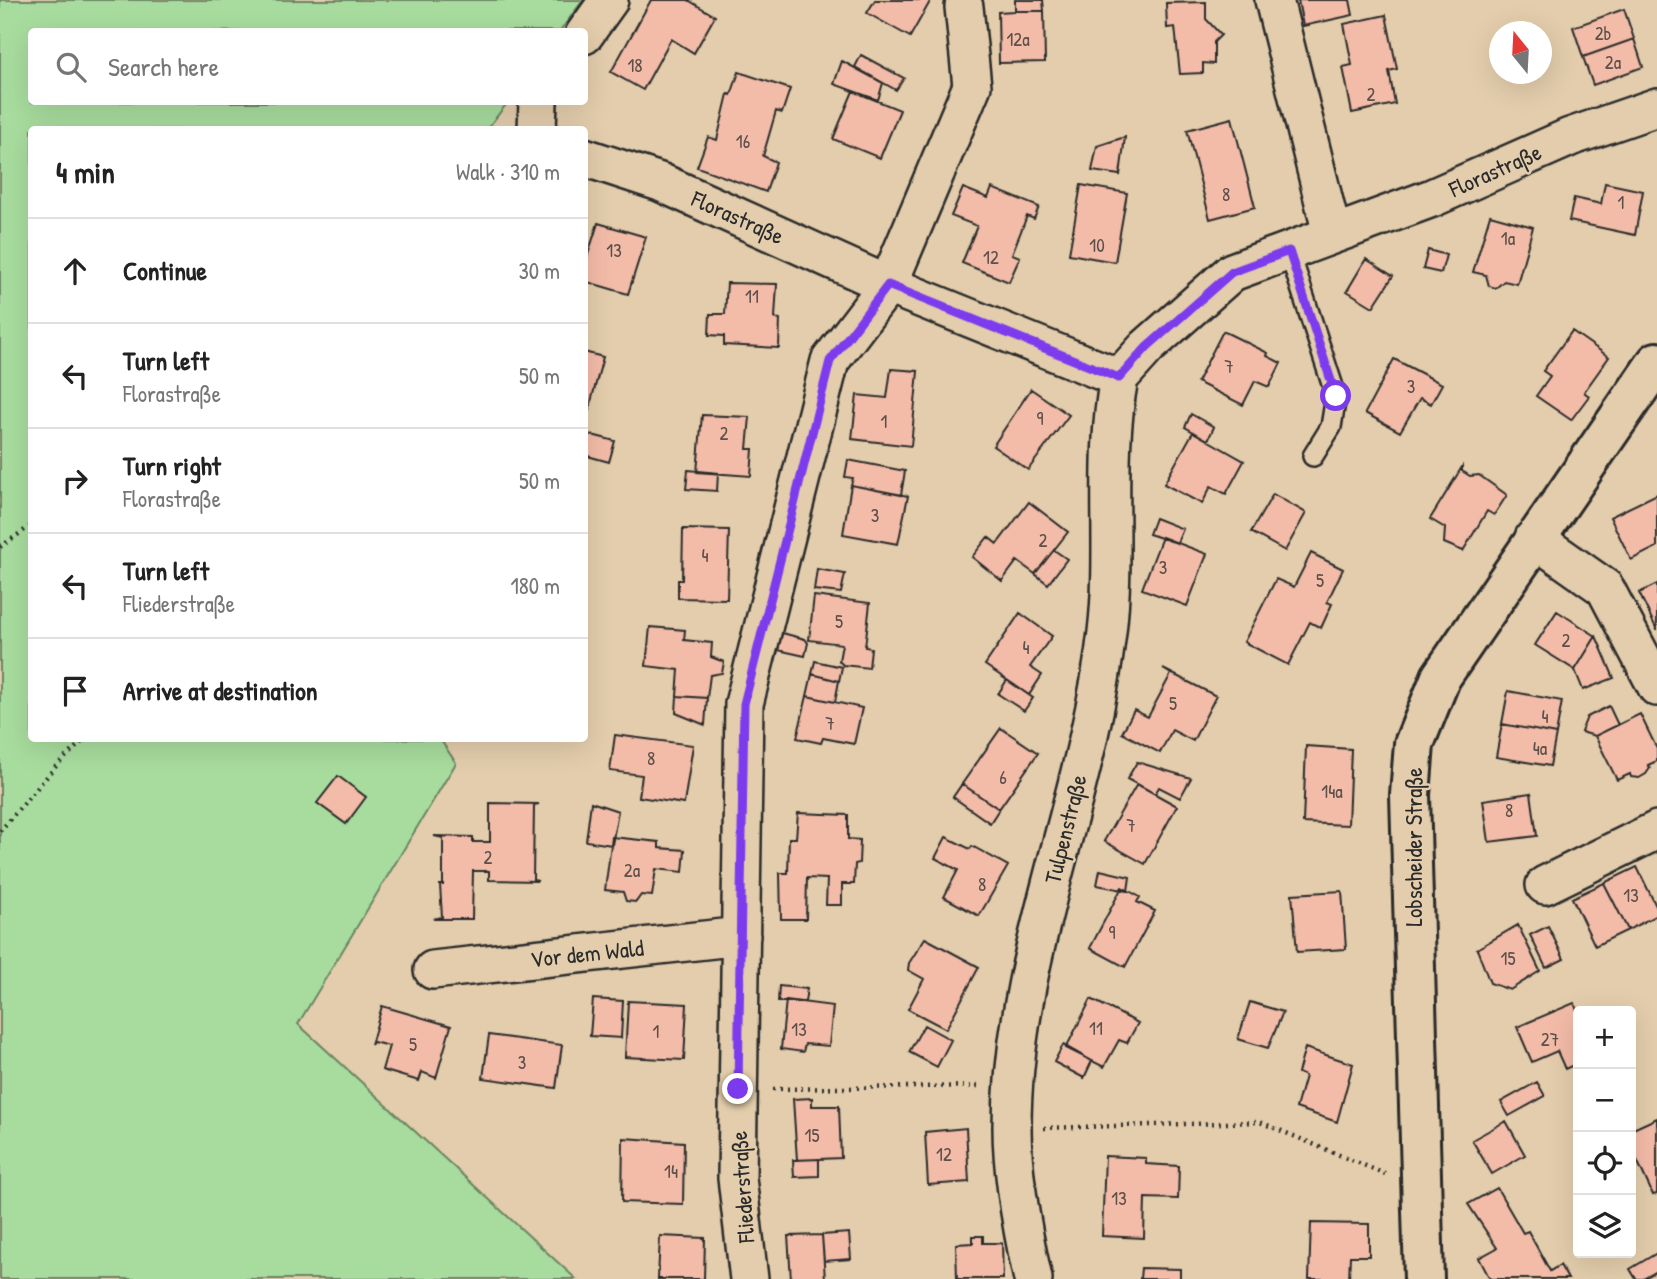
<!DOCTYPE html>
<meta charset="utf-8">
<style>
:root{--surface:#fff;--page:#f2f2f2;--text:#222;--muted:#767676;--line:#e0e0e0}
body{margin:0;font-family:"Patrick Hand",sans-serif;background:var(--page);color:var(--text)}
.controls{position:absolute;right:21px;bottom:21px;display:grid;overflow:hidden;border-radius:7px;box-shadow:0 7px 28px #0002}
.controls button{width:63px;height:63px;display:grid;place-items:center;padding:0;border:0;border-bottom:2px solid var(--line);background:var(--surface);color:var(--text);font:35px sans-serif}
.compass{position:absolute;left:1489px;top:21px;width:63px;height:63px;border-radius:50%;background:var(--surface);box-shadow:0 7px 28px #0002;rotate:342deg}
.stop{position:absolute;width:21px;height:21px;margin:-16px;border:5px solid #7c3aed;border-radius:50%;background:#fff}
.stop.end{background:#7c3aed;border-color:#fff;box-shadow:0 2px 7px #0008}
.list{margin:0;padding:0;list-style:none}
h2{display:flex;justify-content:space-between;align-items:center;height:91px;margin:0;padding:0 28px;font-size:30px}
h2 small{font-size:23px;font-weight:400;color:var(--muted)}
.list li{display:grid;grid-template-columns:46px 1fr auto;gap:21px;align-items:center;box-sizing:border-box;height:105px;padding:0 28px;border-top:2px solid var(--line)}
.list b{display:block;font-size:26px;white-space:nowrap}
.list p{margin:0;font-size:23px;white-space:nowrap;color:var(--muted)}
.list em{font-size:23px;font-style:normal;color:var(--muted)}
.icon{flex:none;width:38px;height:38px;fill:none;stroke:currentColor;stroke-width:2;stroke-linecap:round;stroke-linejoin:round}
.map{position:relative;flex:none;width:1657px;height:1279px;overflow:hidden}
.search{position:absolute;background:var(--surface);box-shadow:0 7px 28px #0002;left:28px;top:28px;width:560px;height:77px;display:flex;align-items:center;gap:18px;box-sizing:border-box;padding:0 24px;border-radius:7px;color:var(--muted);font-size:26px}
.panel{position:absolute;background:var(--surface);box-shadow:0 7px 28px #0002;left:28px;top:126px;width:560px;height:616px;border-radius:7px}
.map>svg:first-child{display:block}
</style>
<div class="map">
<svg width="1657" height="1279" viewBox="0 0 1657 1279">
<rect width="100%" height="100%" fill="#e3cdac"/>
<filter id="ink" filterUnits="userSpaceOnUse"><feTurbulence type="fractalNoise" baseFrequency=".0143" numOctaves="2"/><feDisplacementMap in="SourceGraphic" scale="14" xChannelSelector="R" yChannelSelector="G"/><feConvolveMatrix kernelMatrix="1 2 1 2 8 2 1 2 1" color-interpolation-filters="sRGB"/></filter>
<g filter="url(#ink)">
<path fill="#a8dc9e" stroke="#6a8464" stroke-width="2" d="M0,0H583L560,31L32,32V102H508L487,129L32,130V738L440,739L456,763L298,1024L576,1279H0Z"/>
<path fill="#f3bca8" stroke="#2b2b2b" stroke-width="2" d="M651,0H688L715,16L694,53L671,39L643,90L611,72Z
M875,0H931L910,37L867,13Z
M1015,0H1043L1044,11H1015Z
M1298,0H1350L1353,15L1303,26Z
M1206,2V19L1221,35L1214,42V64L1203,63V73L1180,74L1175,27L1167,28L1166,3Z
M1624,9L1634,39L1583,57L1573,27Z
M1015,11H1044L1045,62L999,63L998,12Z
M1386,15L1397,69L1389,71L1395,104L1352,113L1343,67L1352,65L1344,24Z
M1634,39L1643,67L1593,85L1583,57Z
M861,55L904,78L896,90L855,67Z
M842,61L883,83L878,100L834,84Z
M739,72L790,89L782,113L776,111L763,156L776,162L766,192L697,167L708,137L717,140L728,94L731,95Z
M853,91L900,110L880,158L833,139Z
M1232,118L1255,207L1210,219L1187,130Z
M1125,137L1120,175L1092,171L1097,146Z
M1605,183L1643,191L1635,235L1569,221L1574,198L1601,204Z
M1081,185L1127,193L1115,262L1069,254Z
M963,188L988,198L992,188L1039,207L1034,219L1027,216L1012,254L1020,257L1009,282L962,263L977,226L951,216Z
M1490,215L1533,227L1517,284L1504,281L1496,288L1489,286L1486,275L1473,272Z
M598,223L646,237L628,294L584,281V267Z
M1428,250L1446,255L1441,273L1423,269Z
M1366,259L1393,276L1373,307L1347,291Z
M727,283L777,284L775,318L780,319L779,348L724,345V336L709,335L710,314H725Z
M1223,331L1268,353L1267,356L1281,363L1269,387L1255,381L1243,405L1197,382Z
M1572,331L1609,357L1584,392L1589,396L1571,420L1536,396L1550,376L1543,371Z
M584,352L603,357L584,428Z
M1394,359L1442,384L1431,404L1420,398L1400,432L1365,413Z
M891,369L918,371L911,446L852,439L857,395L887,398Z
M1031,389L1069,415L1028,470L993,446Z
M1191,414L1214,427L1208,440L1185,427Z
M702,415L750,417L747,449H753L751,476L697,472Z
M1193,432L1244,461L1226,494L1211,486L1202,504L1164,484Z
M588,434L615,441L609,462L584,455Z
M848,460L905,471L901,495L851,485L853,478L845,477Z
M1462,467V471L1470,476L1479,475L1507,495L1494,515L1487,511L1463,551L1444,543L1445,528L1430,519Z
M688,470L718,473L717,491L686,489Z
M851,485L908,496L898,544L843,534Z
M1273,494L1306,513L1285,551L1251,532Z
M1657,494V547L1631,560L1610,517Z
M1029,502L1068,532L1035,574L1017,561L1002,581L972,557L988,537L997,544Z
M1155,518L1183,529L1177,543L1149,534Z
M683,529L729,530L727,599L678,598V580H682Z
M1162,537L1207,554L1187,606L1142,589Z
M1054,550L1067,559L1048,584L1035,574Z
M1311,553L1343,569L1327,602L1332,604L1321,628L1310,622L1288,665L1244,642L1276,579L1294,587Z
M817,569L845,574L841,593L814,590Z
M1657,584V630L1639,593Z
M814,596L870,603L865,647L871,648L869,668L843,665L839,661L842,644L809,640Z
M1557,611L1596,636L1575,670L1535,645Z
M1020,613L1052,636L1030,667L1042,675L1029,695L985,665Z
M650,627L685,630L684,640L712,643L711,657L724,662L722,673L710,675L707,698L677,696L679,670L646,666Z
M782,633L805,639L808,643L805,656L778,650Z
M1596,636L1614,678L1583,690L1575,670Z
M815,661L842,667L839,681L812,674Z
M1163,669L1216,696L1193,741L1172,730L1160,753L1122,733L1134,710L1148,717L1171,674Z
M812,674L839,681L835,702L807,696Z
M1007,680L1033,698L1024,711L998,694Z
M1508,691L1562,701L1556,734L1502,724Z
M677,696L707,698L705,725L676,713Z
M807,696L862,708L854,744L823,738L821,743L797,738Z
M1609,706L1618,725L1595,736L1581,732L1587,717Z
M1640,714L1657,749V761L1648,765L1650,768L1646,774L1639,778L1631,777L1630,774L1617,780L1595,736Z
M1502,724L1556,734L1550,766L1496,757Z
M1001,728L1038,753L999,809L962,784Z
M615,735L693,745L684,804L639,797L642,775L610,771Z
M1306,746L1351,749L1348,825L1303,823Z
M1137,762L1191,778L1180,798L1159,787L1155,794L1127,779Z
M338,776L366,797L346,824L317,803Z
M962,784L999,809L990,823L953,797Z
M1137,784L1177,806L1145,864L1104,841Z
M1531,793L1537,836L1489,842L1483,800Z
M591,802L618,811L612,845L586,841Z
M490,803L539,804L534,805L533,880L538,881L489,880V871H473L472,919H433L442,917L440,885H443V838L434,836L473,837V842H490Z
M798,813L848,815V839L860,840L859,863L855,864L854,884H842V905H826L827,879L807,878L806,919H781L780,873H788L789,838H796Z
M612,837L659,842V848L685,850L683,872L656,869L652,896L641,895L636,902L626,901L623,892L605,890Z
M946,837L970,849L972,846L1008,866L979,916L944,897L958,870L935,858Z
M1637,867L1657,908V915L1628,930L1604,883Z
M1100,870L1130,877L1128,891L1097,885Z
M1604,883L1628,930L1595,946L1572,898Z
M1122,887L1140,897L1137,902L1155,911L1125,967L1090,948Z
M1342,891L1346,949L1297,952L1292,894Z
M1518,925L1540,971L1510,990L1490,983L1477,949Z
M1548,926L1564,959L1546,968L1530,935Z
M925,938L979,967L946,1029L908,1009L924,979L908,970L909,963Z
M779,986L807,989L805,1002H778Z
M593,999L623,1001L621,1038L590,1036Z
M1091,999L1138,1023L1127,1043L1119,1040L1104,1067L1066,1048Z
M786,1000L833,1006L829,1046L805,1044L803,1052L781,1049Z
M628,1001L687,1004L684,1060L625,1057Z
M1250,1002L1283,1012L1268,1048L1238,1039Z
M1574,1003L1578,1013V1063L1565,1069L1557,1051L1532,1062L1517,1027Z
M382,1006L451,1026L436,1078L422,1072L419,1081L382,1070L389,1046L373,1042L371,1045Z
M924,1025L951,1040L937,1067L909,1052Z
M489,1035L562,1045L556,1088L483,1078Z
M1063,1045L1092,1061L1084,1078L1054,1062Z
M1305,1048L1353,1064L1337,1122L1296,1108L1305,1076L1298,1073Z
M1537,1082L1545,1096L1509,1116L1501,1102Z
M812,1098V1106H839L841,1158L797,1160L793,1099Z
M1657,1118V1194L1653,1195L1631,1147V1130Z
M1506,1121L1525,1155L1492,1174L1472,1140Z
M966,1128L969,1182L928,1185L925,1132Z
M623,1138L684,1142L683,1204L622,1202Z
M1105,1156L1146,1158V1164L1179,1166L1178,1199L1145,1198L1144,1238L1102,1236Z
M819,1159V1176L794,1177L793,1160Z
M1497,1188L1523,1233L1528,1231L1550,1271L1560,1265L1568,1279H1490L1479,1258L1497,1248L1468,1204Z
M1311,1223L1369,1224V1256H1350L1349,1279H1309Z
M849,1233L851,1259L824,1261L822,1235Z
M822,1235L825,1279H791L788,1236Z
M660,1236L705,1238L704,1279H658Z
M973,1236H983V1243H1002L1003,1279H957L956,1244L973,1243Z
M1657,1253V1271L1643,1279H1636L1630,1269Z
M1141,1268L1180,1269V1279H1140Z"/>
<g fill="none" stroke-linecap="round" stroke-linejoin="round">
<g stroke="#2b2b2b" stroke-width="24">
<path id="lane" d="M1289,251L1336,396L1331,427L1313,456"/>
</g>
<g stroke="#2b2b2b" stroke-width="42">
<path id="street" d="M1274,0L1332,234
M584,35L609,0
M537,130L538,102
M584,157L660,182L888,285L1119,378
M1119,378L1147,347L1232,272L1432,198L1570,137L1657,107
M1534,538L1605,588L1657,687
M1545,885L1657,830
M433,970L741,936
M749,1279L737,1178L744,704L830,361L888,285L972,86L964,7
M1033,1279C1023,1234 1012,1172 1012,1127C1012,957 1088,799 1107,632C1117,548 1103,462 1119,378"/>
</g>
<g stroke="#2b2b2b" stroke-width="44">
<path id="secondary" d="M1424,1279L1410,795L1414,744L1441,677L1657,362"/>
</g>
<path stroke="#2b2b2b" stroke-width="4.5" stroke-dasharray="2 5" stroke-linecap="butt" d="M0,547L32,525
M0,831L57,765L86,738
M773,1089L981,1086
M1044,1128L1260,1122L1385,1174"/>
<use href="#lane" stroke="#e3cdac" stroke-width="19"/>
<use href="#street" stroke="#e3cdac" stroke-width="37"/>
<use href="#secondary" stroke="#e3cdac" stroke-width="38"/>
</g>
</g>
<g fill="none" stroke-linecap="round" stroke-linejoin="round" filter="url(#ink)">
<path stroke="#7c3aed" stroke-width="9" d="M738,1089L744,704L830,361L888,285L1119,378L1147,347L1232,272L1289,251L1336,396"/>
</g>
<g text-anchor="middle" dominant-baseline="central" stroke-width="5" stroke-linejoin="round" paint-order="stroke">
<g font-size="19" fill="#5d4f4a">
<text x="1603" y="33">2b</text>
<text x="1018" y="39">12a</text>
<text x="1613" y="62">2a</text>
<text x="635" y="65">18</text>
<text x="1371" y="94">2</text>
<text x="743" y="141">16</text>
<text x="1226" y="194">8</text>
<text x="1621" y="202">1</text>
<text x="1508" y="238">1a</text>
<text x="1097" y="245">10</text>
<text x="614" y="250">13</text>
<text x="991" y="257">12</text>
<text x="752" y="296">11</text>
<text x="1229" y="366">7</text>
<text x="1411" y="386">3</text>
<text x="1040" y="418">9</text>
<text x="884" y="421">1</text>
<text x="724" y="433">2</text>
<text x="875" y="515">3</text>
<text x="1043" y="540">2</text>
<text x="705" y="555">4</text>
<text x="1163" y="567">3</text>
<text x="1320" y="580">5</text>
<text x="839" y="621">5</text>
<text x="1566" y="640">2</text>
<text x="1026" y="647">4</text>
<text x="1173" y="703">5</text>
<text x="1545" y="716">4</text>
<text x="830" y="723">7</text>
<text x="1540" y="748">4a</text>
<text x="651" y="758">8</text>
<text x="1003" y="777">6</text>
<text x="1332" y="791">14a</text>
<text x="1509" y="810">8</text>
<text x="1131" y="825">7</text>
<text x="488" y="857">2</text>
<text x="632" y="870">2a</text>
<text x="982" y="884">8</text>
<text x="1631" y="895">13</text>
<text x="1112" y="932">9</text>
<text x="1508" y="958">15</text>
<text x="1096" y="1028">11</text>
<text x="799" y="1029">13</text>
<text x="656" y="1031">1</text>
<text x="1550" y="1039">27</text>
<text x="413" y="1044">5</text>
<text x="522" y="1062">3</text>
<text x="812" y="1135">15</text>
<text x="944" y="1154">12</text>
<text x="671" y="1171">14</text>
<text x="1119" y="1198">13</text>
</g>
<g font-size="23" fill="#2b2b2b" stroke="#e3cdac">
<text transform="translate(1495 170) rotate(-24)">Florastraße</text>
<text transform="translate(738 217) rotate(24)">Florastraße</text>
<text transform="translate(1065 829) rotate(-76)">Tulpenstraße</text>
<text transform="translate(1413 847) rotate(-90)">Lobscheider Straße</text>
<text transform="translate(587 953) rotate(-6)">Vor dem Wald</text>
<text transform="translate(742 1187) rotate(-94)">Fliederstraße</text>
</g>
</g>
</svg>
<div class="controls">
<button>+</button>
<button>−</button>
<button><svg class="icon" aria-label="locate" viewBox="0 0 24 24"><circle cx="12" cy="12" r="6"/><path d="M12 2v4M12 18v4M2 12h4M18 12h4"/></svg></button>
<button><svg class="icon" aria-label="layers" viewBox="0 0 24 24"><path d="M12 4l9 5-9 5-9-5zM3 14l9 5 9-5"/></svg></button>
</div>
<svg class="compass" viewBox="-18 -18 36 36"><path d="M0-13l5 13h-10z" fill="#e53935"/><path d="M0 13l5-13h-10z" fill="#767676"/></svg>
<div class="stop" style="left:1336px;top:396px"></div>
<div class="stop end" style="left:738px;top:1089px"></div>
<div class="search"><svg class="icon" aria-label="search" viewBox="0 0 24 24"><circle cx="10" cy="10" r="6"/><path d="M15 15l6 6"/></svg>Search here</div>
<section class="panel">
<h2>4 min<small>Walk · 310 m</small></h2>
<ul class="list">
<li><svg class="icon" aria-label="ahead" viewBox="0 0 24 24"><path d="M12 20V5M6 11l6-6 6 6"/></svg><div><b>Continue</b></div><em>30 m</em></li>
<li><svg class="icon" aria-label="left" viewBox="0 0 24 24"><path d="M17 20v-9H6M10 6l-5 5 5 5"/></svg><div><b>Turn left</b><p>Florastraße</p></div><em>50 m</em></li>
<li><svg class="icon" aria-label="right" viewBox="0 0 24 24"><path d="M7 20v-9h11M14 6l5 5-5 5"/></svg><div><b>Turn right</b><p>Florastraße</p></div><em>50 m</em></li>
<li><svg class="icon" aria-label="left" viewBox="0 0 24 24"><path d="M17 20v-9H6M10 6l-5 5 5 5"/></svg><div><b>Turn left</b><p>Fliederstraße</p></div><em>180 m</em></li>
<li><svg class="icon" aria-label="arrive" viewBox="0 0 24 24"><path d="M6 21V4h12l-3 4 3 4H6"/></svg><div><b>Arrive at destination</b></div></li>
</ul>
</section>
</div>
